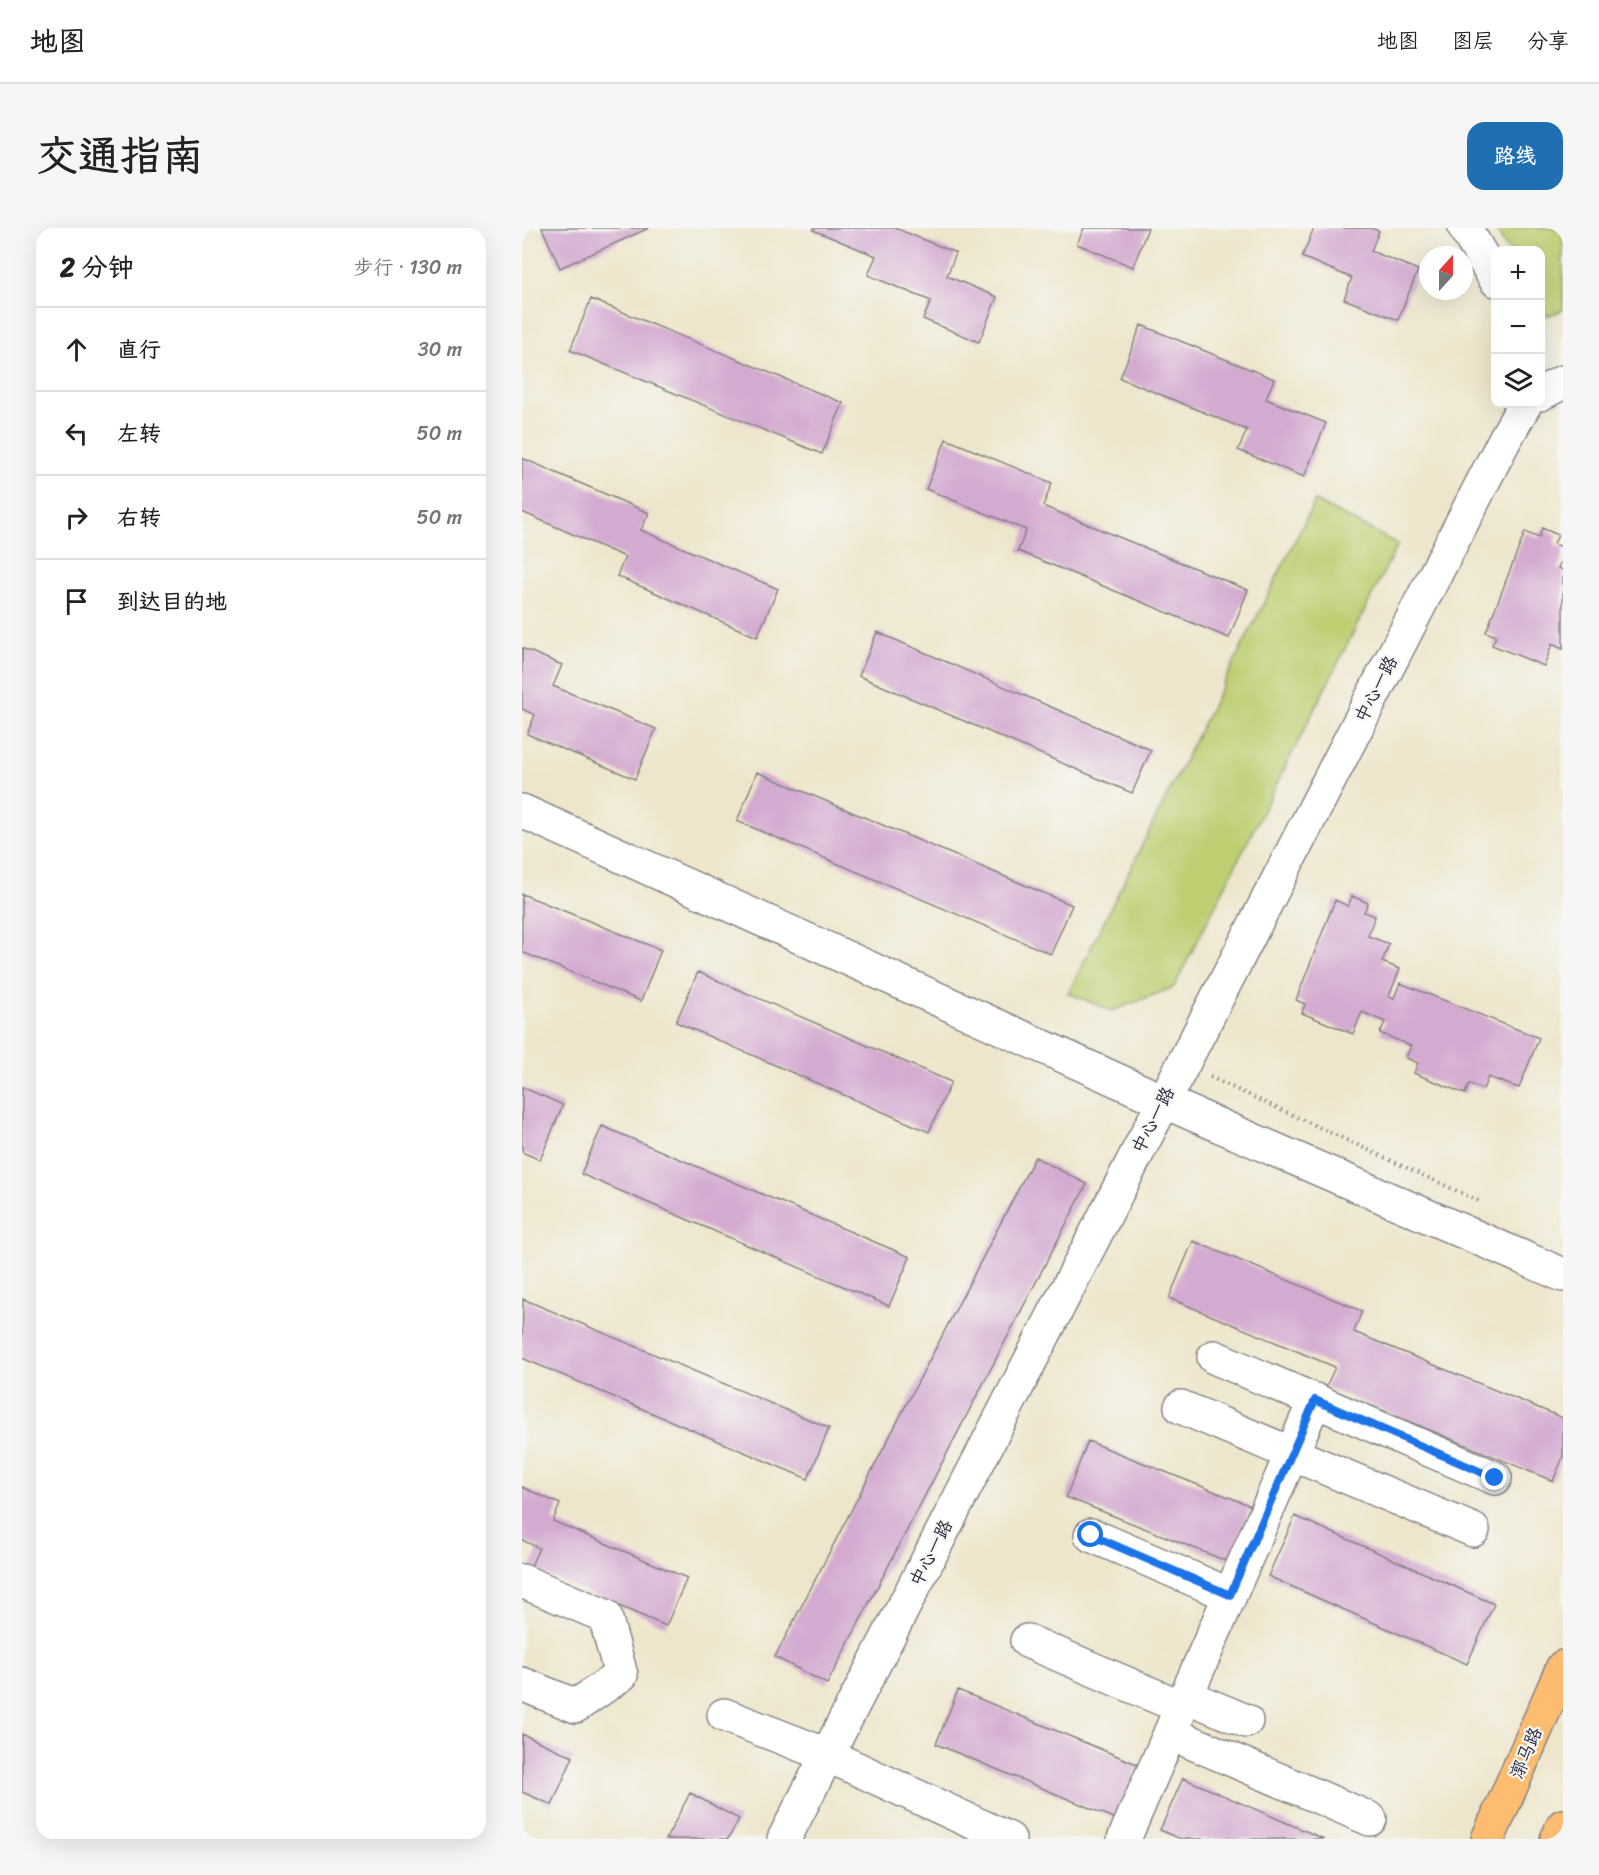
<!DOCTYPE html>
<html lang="zh">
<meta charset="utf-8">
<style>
:root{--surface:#fff;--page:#f6f6f6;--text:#222;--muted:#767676;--line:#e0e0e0;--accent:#1f6fb2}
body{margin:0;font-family:Sriracha,"LXGW WenKai TC",sans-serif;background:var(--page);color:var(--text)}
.controls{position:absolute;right:18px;top:18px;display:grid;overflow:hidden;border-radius:12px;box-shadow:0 6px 24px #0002}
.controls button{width:54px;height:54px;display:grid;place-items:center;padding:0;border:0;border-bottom:2px solid var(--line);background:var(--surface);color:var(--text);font:30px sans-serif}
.compass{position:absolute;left:897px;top:18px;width:54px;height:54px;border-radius:50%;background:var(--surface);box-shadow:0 6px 24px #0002;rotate:21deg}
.stop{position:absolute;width:18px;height:18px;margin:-14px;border:4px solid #1a73e8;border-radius:50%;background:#fff}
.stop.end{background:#1a73e8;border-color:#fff;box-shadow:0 2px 6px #0008}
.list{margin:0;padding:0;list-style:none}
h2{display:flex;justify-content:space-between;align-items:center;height:78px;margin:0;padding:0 24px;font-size:26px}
h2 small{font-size:20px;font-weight:400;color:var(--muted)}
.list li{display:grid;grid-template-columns:39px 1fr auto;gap:18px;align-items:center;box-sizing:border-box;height:84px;padding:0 24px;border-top:2px solid var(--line)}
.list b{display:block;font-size:22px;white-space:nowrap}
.list em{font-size:20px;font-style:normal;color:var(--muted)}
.icon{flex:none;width:33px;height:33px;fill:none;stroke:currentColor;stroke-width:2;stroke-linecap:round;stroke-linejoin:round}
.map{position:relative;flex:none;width:1041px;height:1611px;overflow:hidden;border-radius:18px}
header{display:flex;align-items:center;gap:36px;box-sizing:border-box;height:84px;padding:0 30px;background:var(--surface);border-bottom:2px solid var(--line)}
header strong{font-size:28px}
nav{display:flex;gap:33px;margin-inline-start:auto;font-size:21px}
.intro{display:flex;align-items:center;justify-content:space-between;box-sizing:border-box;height:144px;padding:0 36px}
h1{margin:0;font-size:42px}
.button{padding:15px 27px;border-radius:18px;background:var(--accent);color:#fff;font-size:21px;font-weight:700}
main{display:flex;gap:36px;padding:0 36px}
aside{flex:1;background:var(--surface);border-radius:18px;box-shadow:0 6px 24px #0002}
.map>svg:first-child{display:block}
</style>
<header>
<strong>地图</strong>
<nav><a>地图</a><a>图层</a><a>分享</a></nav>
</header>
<div class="intro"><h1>交通指南</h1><a class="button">路线</a></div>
<main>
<aside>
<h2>2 分钟<small>步行 · 130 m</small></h2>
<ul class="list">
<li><svg class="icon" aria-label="ahead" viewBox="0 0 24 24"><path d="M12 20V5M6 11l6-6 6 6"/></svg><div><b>直行</b></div><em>30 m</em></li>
<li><svg class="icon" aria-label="left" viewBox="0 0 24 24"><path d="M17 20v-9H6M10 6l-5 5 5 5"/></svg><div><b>左转</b></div><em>50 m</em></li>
<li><svg class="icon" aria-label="right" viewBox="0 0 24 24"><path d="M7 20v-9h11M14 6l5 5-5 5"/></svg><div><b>右转</b></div><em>50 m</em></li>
<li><svg class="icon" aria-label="arrive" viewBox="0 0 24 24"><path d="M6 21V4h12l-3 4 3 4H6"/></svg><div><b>到达目的地</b></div></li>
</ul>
</aside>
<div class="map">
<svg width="1041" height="1611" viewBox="0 0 1041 1611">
<rect width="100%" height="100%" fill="#f6f6f2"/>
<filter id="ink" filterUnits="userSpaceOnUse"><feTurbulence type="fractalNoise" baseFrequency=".0167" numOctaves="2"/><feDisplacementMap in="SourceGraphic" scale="12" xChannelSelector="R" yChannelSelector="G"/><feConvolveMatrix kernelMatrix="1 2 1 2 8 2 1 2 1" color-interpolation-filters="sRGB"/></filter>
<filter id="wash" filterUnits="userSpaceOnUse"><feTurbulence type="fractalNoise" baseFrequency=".008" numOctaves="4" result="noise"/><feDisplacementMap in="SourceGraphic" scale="24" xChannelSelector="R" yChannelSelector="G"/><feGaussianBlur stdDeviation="1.35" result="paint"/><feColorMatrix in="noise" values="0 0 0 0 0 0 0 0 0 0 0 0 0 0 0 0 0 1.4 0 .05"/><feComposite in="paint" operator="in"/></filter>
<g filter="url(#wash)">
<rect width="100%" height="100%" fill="#eee6cc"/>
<path fill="#becf72" stroke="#707856" stroke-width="1.5" d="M973,0H1041V82L1025,88L1019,77L1018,22H986Z
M793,273L876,316L652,759L590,783L546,765Z"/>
<g id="blocks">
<path fill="#d3aad0" d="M20,0H127L38,40Z
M292,0H373L434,25L425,48L475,69L457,114L401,91L409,73L346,47L354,28L291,2Z
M562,0H626L611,39L555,16Z
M792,0H848L857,3L849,23L896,42L876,92L822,71L830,50L780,29Z
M69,71L321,175L300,226L48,122Z
M619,97L752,151L744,171L804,195L782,249L716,222L725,202L598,150Z
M424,211L530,255L521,278L726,362L707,410L496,323L504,302L404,261Z
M0,230L127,285L119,302L256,361L235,409L95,348L103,329L0,284Z
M1020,300L1036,307L1032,316L1041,319V327L1036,340L1041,342V421L1030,416L1022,438L970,417L974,408L964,404L1003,304L1017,310Z
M355,404L629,522L610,565L337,448Z
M0,420L40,437L31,458L134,501L113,551L5,506L13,487L0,481Z
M235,544L550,677L529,726L215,593Z
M0,666L139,722L119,773L0,724Z
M830,668L846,675L842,684L853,688L846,708L867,716L860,734L878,741L867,768L872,770L878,755L1017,810L997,860L966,849L961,861L947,856L943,866L892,845L896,835L884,830L889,818L858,805L863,794L840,784L831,806L780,785L783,776L774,772L813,672L826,678Z
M176,744L429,854L407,904L154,794Z
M0,859L41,877L18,932L0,924Z
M80,898L388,1029L367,1078L59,946Z
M513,929L565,956L305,1456L253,1429Z
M671,1013L840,1083L832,1104L1041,1190V1229L1031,1253L804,1159L813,1139L647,1070Z
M1,1071L307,1200L286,1251L0,1130Z
M566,1213L729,1278L707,1334L544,1269Z
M0,1259L38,1276L31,1293L165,1350L144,1398L8,1340L17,1320L0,1312Z
M773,1288L972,1376L945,1436L746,1348Z
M436,1462L617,1537L594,1591L414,1516Z
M0,1506L51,1529L30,1577L0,1564Z
M661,1550L802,1611H659L638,1602Z
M168,1565L217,1591L206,1611H144Z"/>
</g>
</g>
<g filter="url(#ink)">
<use href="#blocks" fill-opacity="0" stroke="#888484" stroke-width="1.5"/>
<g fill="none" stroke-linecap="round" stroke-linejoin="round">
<g stroke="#888484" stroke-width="36">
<path id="minor" d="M943,0L974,52
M1018,166L1041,154
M0,583L641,873L1041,1047
M692,1129L973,1250
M659,1179L951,1302
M569,1307L708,1367
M0,1353L83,1388L99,1447L54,1478L0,1456
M505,1413L659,1479
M664,1468L724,1493
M202,1487L305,1527L487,1611
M648,1505L848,1591
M262,1611L983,211L1003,176
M602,1611L793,1172"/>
</g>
<g stroke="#888484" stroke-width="36">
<path id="major" d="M966,1611L1041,1439
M1035,1611L1041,1598"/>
</g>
<path stroke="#888484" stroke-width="4" stroke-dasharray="1.5 4.5" stroke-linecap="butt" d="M688,849L959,974"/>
<use href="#minor" stroke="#fff" stroke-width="33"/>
<use href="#major" stroke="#fdbc6f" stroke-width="33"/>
</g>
</g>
<g fill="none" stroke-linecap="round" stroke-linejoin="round" filter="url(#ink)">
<path stroke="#1a73e8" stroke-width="8" d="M569,1307L708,1367L793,1172L973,1250"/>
</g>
<g text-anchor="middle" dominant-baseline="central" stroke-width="4.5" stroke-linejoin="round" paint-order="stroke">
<g font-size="18" fill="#22223b" stroke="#f6f6f2">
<text transform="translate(854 461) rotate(-63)">中心一路</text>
<text transform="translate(631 892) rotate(-63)">中心一路</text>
<text transform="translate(409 1325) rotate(-63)">中心一路</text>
<text transform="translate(1004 1525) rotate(-67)">漷马路</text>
</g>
</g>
</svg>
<div class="controls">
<button>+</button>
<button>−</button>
<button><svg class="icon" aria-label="layers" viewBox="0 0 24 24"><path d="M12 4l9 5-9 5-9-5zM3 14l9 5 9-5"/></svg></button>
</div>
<svg class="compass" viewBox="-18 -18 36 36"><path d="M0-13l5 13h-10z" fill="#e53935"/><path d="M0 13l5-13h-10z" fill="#767676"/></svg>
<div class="stop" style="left:569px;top:1307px"></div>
<div class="stop end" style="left:973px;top:1250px"></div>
</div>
</main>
